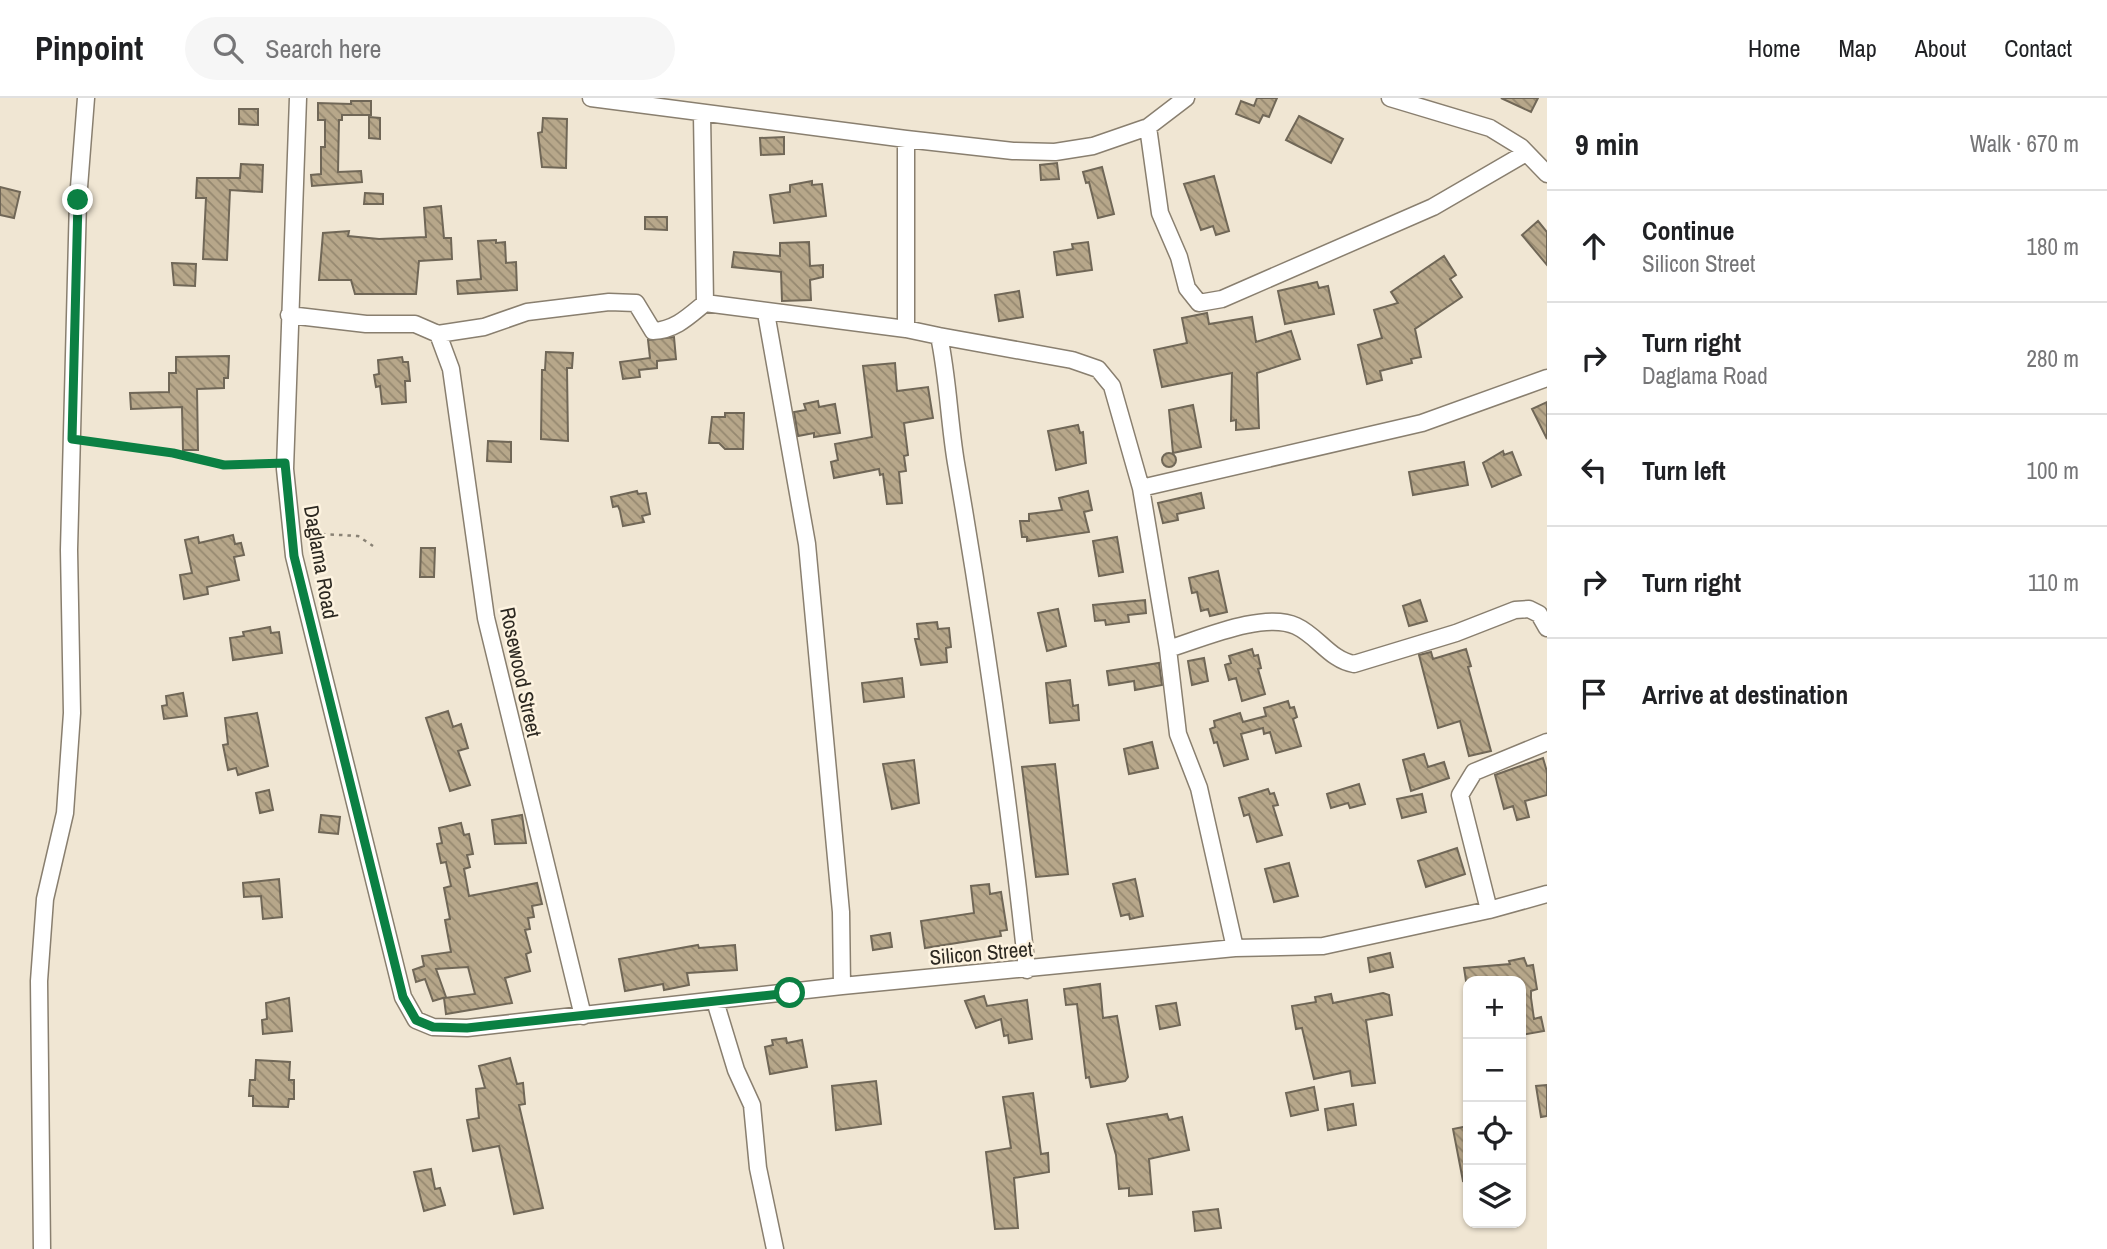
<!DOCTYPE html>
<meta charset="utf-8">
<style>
:root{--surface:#fff;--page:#f6f6f6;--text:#202124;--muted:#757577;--line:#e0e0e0}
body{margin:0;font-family:"Archivo Narrow",sans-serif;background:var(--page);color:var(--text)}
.controls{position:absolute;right:21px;bottom:21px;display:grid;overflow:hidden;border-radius:14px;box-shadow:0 2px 5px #0004}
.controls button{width:63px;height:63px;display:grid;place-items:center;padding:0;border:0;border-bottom:2px solid var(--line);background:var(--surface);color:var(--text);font:35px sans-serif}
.stop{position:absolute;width:21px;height:21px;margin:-16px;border:5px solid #0b8043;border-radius:50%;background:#fff}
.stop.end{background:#0b8043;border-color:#fff;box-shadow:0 2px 7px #0008}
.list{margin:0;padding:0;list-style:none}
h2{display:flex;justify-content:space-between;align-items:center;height:91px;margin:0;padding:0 28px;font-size:30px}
h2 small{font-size:23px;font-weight:400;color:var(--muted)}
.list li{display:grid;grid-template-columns:46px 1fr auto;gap:21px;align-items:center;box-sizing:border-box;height:112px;padding:0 28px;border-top:2px solid var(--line)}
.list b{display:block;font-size:26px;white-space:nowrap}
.list p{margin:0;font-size:23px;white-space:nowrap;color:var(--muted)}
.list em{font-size:23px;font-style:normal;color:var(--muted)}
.icon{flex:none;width:38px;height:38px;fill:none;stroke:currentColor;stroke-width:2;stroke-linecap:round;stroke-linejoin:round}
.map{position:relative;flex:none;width:1547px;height:1151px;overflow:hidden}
header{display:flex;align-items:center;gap:42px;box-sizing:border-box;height:98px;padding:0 35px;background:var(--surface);border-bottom:2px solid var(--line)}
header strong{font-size:33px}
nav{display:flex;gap:38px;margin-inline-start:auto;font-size:24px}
.search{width:490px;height:63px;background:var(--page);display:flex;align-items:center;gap:18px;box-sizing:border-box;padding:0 24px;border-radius:38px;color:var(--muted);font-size:26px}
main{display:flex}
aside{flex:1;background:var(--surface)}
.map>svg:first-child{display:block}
</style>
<header>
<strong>Pinpoint</strong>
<div class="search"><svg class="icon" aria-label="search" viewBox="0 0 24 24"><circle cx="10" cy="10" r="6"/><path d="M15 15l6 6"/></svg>Search here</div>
<nav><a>Home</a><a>Map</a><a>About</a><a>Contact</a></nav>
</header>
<main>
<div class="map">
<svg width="1547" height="1151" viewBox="0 0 1547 1151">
<defs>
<pattern id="building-back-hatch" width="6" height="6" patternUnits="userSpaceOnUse" patternTransform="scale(1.75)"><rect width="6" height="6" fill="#b7a78a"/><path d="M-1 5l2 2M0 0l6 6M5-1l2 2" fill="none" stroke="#958870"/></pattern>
</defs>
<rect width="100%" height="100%" fill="#f0e6d3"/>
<path fill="url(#building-back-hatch)" stroke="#706757" stroke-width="2" d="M1257,0H1277L1269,19L1263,17L1259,25L1236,16L1241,3L1254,8Z
M1501,0H1538L1531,14Z
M351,3H371V17H342V22H339L338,74L361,73L362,84L312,88L311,77L321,76V49H325V22H318V5L351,6Z
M239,11H258V27L239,26Z
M1299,18L1343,41L1331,65L1286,42Z
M369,19L380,20V41L369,40Z
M543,20L567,21L566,70L542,69L538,35L542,34Z
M784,39V56L761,57L760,40Z
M1057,65L1059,81L1041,82L1040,67Z
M241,66L263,67L262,94L230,92L227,162L203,161L206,100H196L197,80H240Z
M1102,69L1114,116L1098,120L1089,84L1086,85L1083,74Z
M1214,78L1229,133L1216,137L1213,128L1201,132L1184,86Z
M812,83V87L822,86L826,118L774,125L770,97L790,94V87Z
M0,89L20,94L14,120L0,117Z
M365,95L383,96V106H364Z
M441,108L444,140H451L452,161L419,163L416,196H355L351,182H319L323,135L349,133L348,138L379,141L426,139L424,110Z
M645,119H667V132L645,131Z
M1538,123L1547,134V167L1522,137Z
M496,142V145L505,144L506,165L516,164L517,192L458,196L457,183L481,181L478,143Z
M809,144L810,168L823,167V179L810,182L811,202L782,203L781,174L732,169L734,154L780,158V145Z
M1088,144L1092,172L1057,177L1054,154L1073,151L1072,146Z
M1444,158L1456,177L1450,181L1462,199L1415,231L1421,259L1411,261L1412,265L1380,273L1382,282L1367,286L1358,247L1382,240L1374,212L1398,205L1391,194Z
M172,165L196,166L195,188L174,187Z
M1317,184L1319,190L1328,188L1334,216L1285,226L1278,193Z
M1019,193L1023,219L999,223L995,197Z
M1207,215L1209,226L1252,219L1256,244L1291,233L1300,261L1257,275L1259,330L1236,332V322L1231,323L1232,275L1162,289L1154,252L1187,245L1182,220Z
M674,239L676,261L657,263V270L639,272L640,279L623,281L620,264L650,260L648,242Z
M546,254L573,255L572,270H567L568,343L541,341L542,272H545Z
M229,258L228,280H224V290L197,291L198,352H183L182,309L131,311L130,295L169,294V275H176V259Z
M402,259L403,264H408L410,283H405L406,304L382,306L380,288L376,289L374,277L379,276L378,262Z
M895,265L897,293L928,289L933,320L904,325L908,357L904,358L906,373L899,374L902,405L887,406L883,376L880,377L879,371L834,380L831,364L838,362L835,346L872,339L863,268Z
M818,303L819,309L835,306L840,335L814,339V335L798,338L794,314L806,312L804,306Z
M1547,304V341L1532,311Z
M1193,307L1201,349L1173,355L1169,312Z
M725,315H744L743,351H725L719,345H709L712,319H725Z
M1078,327L1080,335L1083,334L1086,365L1056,372L1048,333Z
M488,343L511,344V364L487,363Z
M1503,353L1504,357L1512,354L1521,377L1492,389L1483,365Z
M1162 362a7 7 0 1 1 14 0a7 7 0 1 1-14 0Z
M1464,364L1468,387L1413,397L1409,374Z
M637,393L638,396L646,395L650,416L642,418L644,424L623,428L620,413L618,408L613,409L611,399Z
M1088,393L1092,412L1084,414L1089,434L1027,443V439H1022L1020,423H1029V416L1062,412L1059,400Z
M1201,395L1204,410L1177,416L1178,422L1163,425L1158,405Z
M233,437L235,446L241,445L244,457L234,459L239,482L207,489L208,496L184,501L180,477L192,475L185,442L198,439L199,445Z
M1117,439L1123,474L1099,478L1093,443Z
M421,450H435L434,479H420Z
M1218,473L1227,514L1210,518L1208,511L1201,513L1197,494L1192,495L1189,480Z
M1145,502L1146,515L1128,517L1129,524L1106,527L1105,522L1095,523L1093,507Z
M1420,502L1427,523L1409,528L1403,508Z
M1058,511L1066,548L1047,553L1038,515Z
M937,524L938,531L949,530L951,549L946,550L947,564L921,567L915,541H919L917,526Z
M270,529L271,535L279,534L282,555L233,562L230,540L244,538L243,534Z
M1252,551L1254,558L1258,557L1261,570L1258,571L1265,596L1242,603L1236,580L1229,582L1225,567L1231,565L1229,558Z
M1466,551L1471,568L1468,569L1491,653L1469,658L1460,623L1438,630L1419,557L1431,554L1433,561Z
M1204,560L1208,583L1192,587L1188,563Z
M1159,565L1162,587L1135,592L1134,583L1109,587L1107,573Z
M902,580L904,599L864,604L862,585Z
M1070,582L1073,608L1078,607L1079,622L1050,625L1046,585Z
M183,595L187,618L164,621L162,608L167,607L166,598Z
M1288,603L1290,610L1294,609L1297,619L1293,621L1301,648L1276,655L1270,634L1264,636L1263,630L1241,636L1248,661L1224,668L1217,644L1214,645L1210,631L1215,629L1214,623L1240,615L1243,624L1266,618L1264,610Z
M448,613L453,629L461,626L468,650L458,653L470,687L450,693L426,620Z
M257,615L268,668L238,677L236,670L228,672L223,647L228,646L225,620Z
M1152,644L1158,670L1129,676L1124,651Z
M1424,656L1428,669L1444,664L1449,680L1411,693L1403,662Z
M1543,660L1547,674V697L1525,703L1529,719L1517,722L1513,708L1504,711L1495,677Z
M914,662L919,705L892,711L883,666Z
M1055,666L1068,776L1036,779L1022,669Z
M1359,686L1365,706L1350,710L1348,705L1331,710L1327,696Z
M1268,691L1270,696L1274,695L1278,707L1273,708L1282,737L1257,744L1249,716L1244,718L1239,700Z
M269,692L273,712L260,715L256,695Z
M1422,696L1426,714L1402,720L1397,701Z
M321,717L340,719L338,736L319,734Z
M522,717L526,745L495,746L492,722Z
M461,725L464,737L469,736L473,756L467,757L470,769L464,771L469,798L537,785L542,806L532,808L534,819L528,820L530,831L525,832L531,854L526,856L530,873L505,880L512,905L446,916L444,900L475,896L468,869L436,871L446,899L433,903L425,881L416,884L413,872L424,868L422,858L451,854L445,822L450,821L444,790L451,788L446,764L441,765L437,746L442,745L439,730Z
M1457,750L1465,776L1426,789L1418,763Z
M1289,765L1298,798L1274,804L1265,771Z
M279,781L282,819L263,821L261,798L244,799L243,785Z
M1135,781L1143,818L1130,821L1129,816L1121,818L1113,786Z
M989,786L990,796L1001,794L1007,832L1000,833L1001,838L925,850L921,823L974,815L971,788Z
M890,835L892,849L873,852L871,838Z
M698,847L699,850L735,847L737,872L687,875L689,887L664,892L663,886L625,893L619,861Z
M1390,855L1393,869L1370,874L1368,860Z
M1524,860L1527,868L1533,867L1537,891L1531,893V900L1534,921L1541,919L1544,933L1521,937V883H1466L1464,870L1510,866L1509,863Z
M1100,886L1103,920L1117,918L1128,979L1125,983L1091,989L1089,979L1086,980L1077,906L1066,907L1064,891Z
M1383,895L1389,897L1392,917L1366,922L1375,985L1352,988L1350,973L1314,981L1302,930L1296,931L1292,908L1316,904L1315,899L1331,896L1333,905Z
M984,898L987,908L1027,902L1032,941L1009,945L1008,937L1004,938L1001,921L976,930L965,903Z
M289,900L292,933L263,936L262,922L267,921L266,905Z
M1176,905L1180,927L1160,931L1156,908Z
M786,940L787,945L802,942L807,969L770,976L765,949L773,947L772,942Z
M510,960L517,986L523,985L525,1006L519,1007L543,1110L514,1116L499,1048L473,1053L467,1022L479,1020L476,991L485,990L479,968Z
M256,962L290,964L289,982H294V1001H289L288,1009L253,1008V998H249L250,982H255Z
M876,983L881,1026L836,1032L832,988Z
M1547,987V1018L1541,1019L1536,988Z
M1314,989L1318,1012L1291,1018L1286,995Z
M1033,995L1041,1056L1048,1055L1049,1074L1014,1080L1018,1130L995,1131L986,1054L1011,1050L1003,999Z
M1353,1006L1356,1027L1328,1032L1325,1011Z
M1167,1016L1169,1022L1182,1019L1189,1052L1149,1061L1152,1096L1129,1098V1090L1119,1091L1116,1057L1107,1026Z
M1468,1028V1082L1463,1083L1453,1031Z
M431,1071L435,1091L440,1090L445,1107L424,1113L414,1074Z
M1218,1111L1221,1130L1195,1133L1193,1114Z"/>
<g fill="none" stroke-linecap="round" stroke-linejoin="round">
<g stroke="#897f6f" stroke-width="19">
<path id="street" d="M298,0L285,371L294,458L403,899L416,922L433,929L467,930L842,888L1235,850L1323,848L1489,812L1547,796
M591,0L906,41L1013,53L1055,54L1093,48L1148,29L1186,0
M1390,0L1490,30L1521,49L1547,76
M702,16L705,205
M1148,29L1160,115L1179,159L1187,190L1199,205L1222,201L1433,109L1526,55
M766,215L807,446L841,814L842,888
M289,217L366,226H415L438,236L484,229L527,214L609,204L636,205L653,233C675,232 688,219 705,205L906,231V41
M906,231L939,238C948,280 949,323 956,365C985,533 1009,702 1027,872
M438,236L451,271L486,520L583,918
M939,238L1072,262L1098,271L1112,288L1141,390L1168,551L1178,636L1199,690L1235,850
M1141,390L1422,325L1547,280
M1168,551C1201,541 1264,513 1296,528C1318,538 1330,562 1354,566L1456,535L1515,512L1529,511L1539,516L1547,530
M1489,812L1460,697L1474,674L1547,644
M715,903L736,972L752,1007L758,1070L775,1151
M42,1151L39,883L45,801L65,715L72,615L69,452L78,102L86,0"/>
</g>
<path stroke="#898275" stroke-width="2.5" stroke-dasharray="3.5 5" stroke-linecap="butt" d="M88,344L173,355L224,367L272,366
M305,435L358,438L373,448"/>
<use href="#street" stroke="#fff" stroke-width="16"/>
</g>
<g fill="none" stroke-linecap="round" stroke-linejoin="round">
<path stroke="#0b8043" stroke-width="9" d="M78,102L72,341L173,355L224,367L285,365L294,458L403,899L416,922L433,929L467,930L790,895"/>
</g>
<g text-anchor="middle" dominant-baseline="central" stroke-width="5" stroke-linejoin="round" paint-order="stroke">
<g font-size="21" fill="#2c2821" stroke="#fdf3e0">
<text transform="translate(321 464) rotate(80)">Daglama Road</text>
<text transform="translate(521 574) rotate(78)">Rosewood Street</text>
<text transform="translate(981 855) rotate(-5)">Silicon Street</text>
</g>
</g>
</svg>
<div class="controls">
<button>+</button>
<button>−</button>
<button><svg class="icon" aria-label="locate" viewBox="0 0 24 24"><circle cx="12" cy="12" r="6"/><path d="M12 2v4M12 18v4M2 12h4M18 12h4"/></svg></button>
<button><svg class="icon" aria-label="layers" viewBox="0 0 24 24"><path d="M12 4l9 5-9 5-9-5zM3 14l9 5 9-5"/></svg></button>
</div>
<div class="stop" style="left:790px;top:895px"></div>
<div class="stop end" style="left:78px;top:102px"></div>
</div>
<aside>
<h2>9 min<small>Walk · 670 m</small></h2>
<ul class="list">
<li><svg class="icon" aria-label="ahead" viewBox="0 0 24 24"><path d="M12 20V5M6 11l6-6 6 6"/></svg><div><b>Continue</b><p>Silicon Street</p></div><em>180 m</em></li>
<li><svg class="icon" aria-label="right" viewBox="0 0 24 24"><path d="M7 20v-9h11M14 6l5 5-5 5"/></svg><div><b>Turn right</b><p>Daglama Road</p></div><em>280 m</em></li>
<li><svg class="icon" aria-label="left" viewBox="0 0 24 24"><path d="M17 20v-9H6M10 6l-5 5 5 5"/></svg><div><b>Turn left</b></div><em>100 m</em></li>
<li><svg class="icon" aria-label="right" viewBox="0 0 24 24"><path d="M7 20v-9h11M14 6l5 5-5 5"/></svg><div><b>Turn right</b></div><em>110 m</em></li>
<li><svg class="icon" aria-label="arrive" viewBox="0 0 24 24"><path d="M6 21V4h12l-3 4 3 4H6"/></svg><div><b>Arrive at destination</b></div></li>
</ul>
</aside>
</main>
